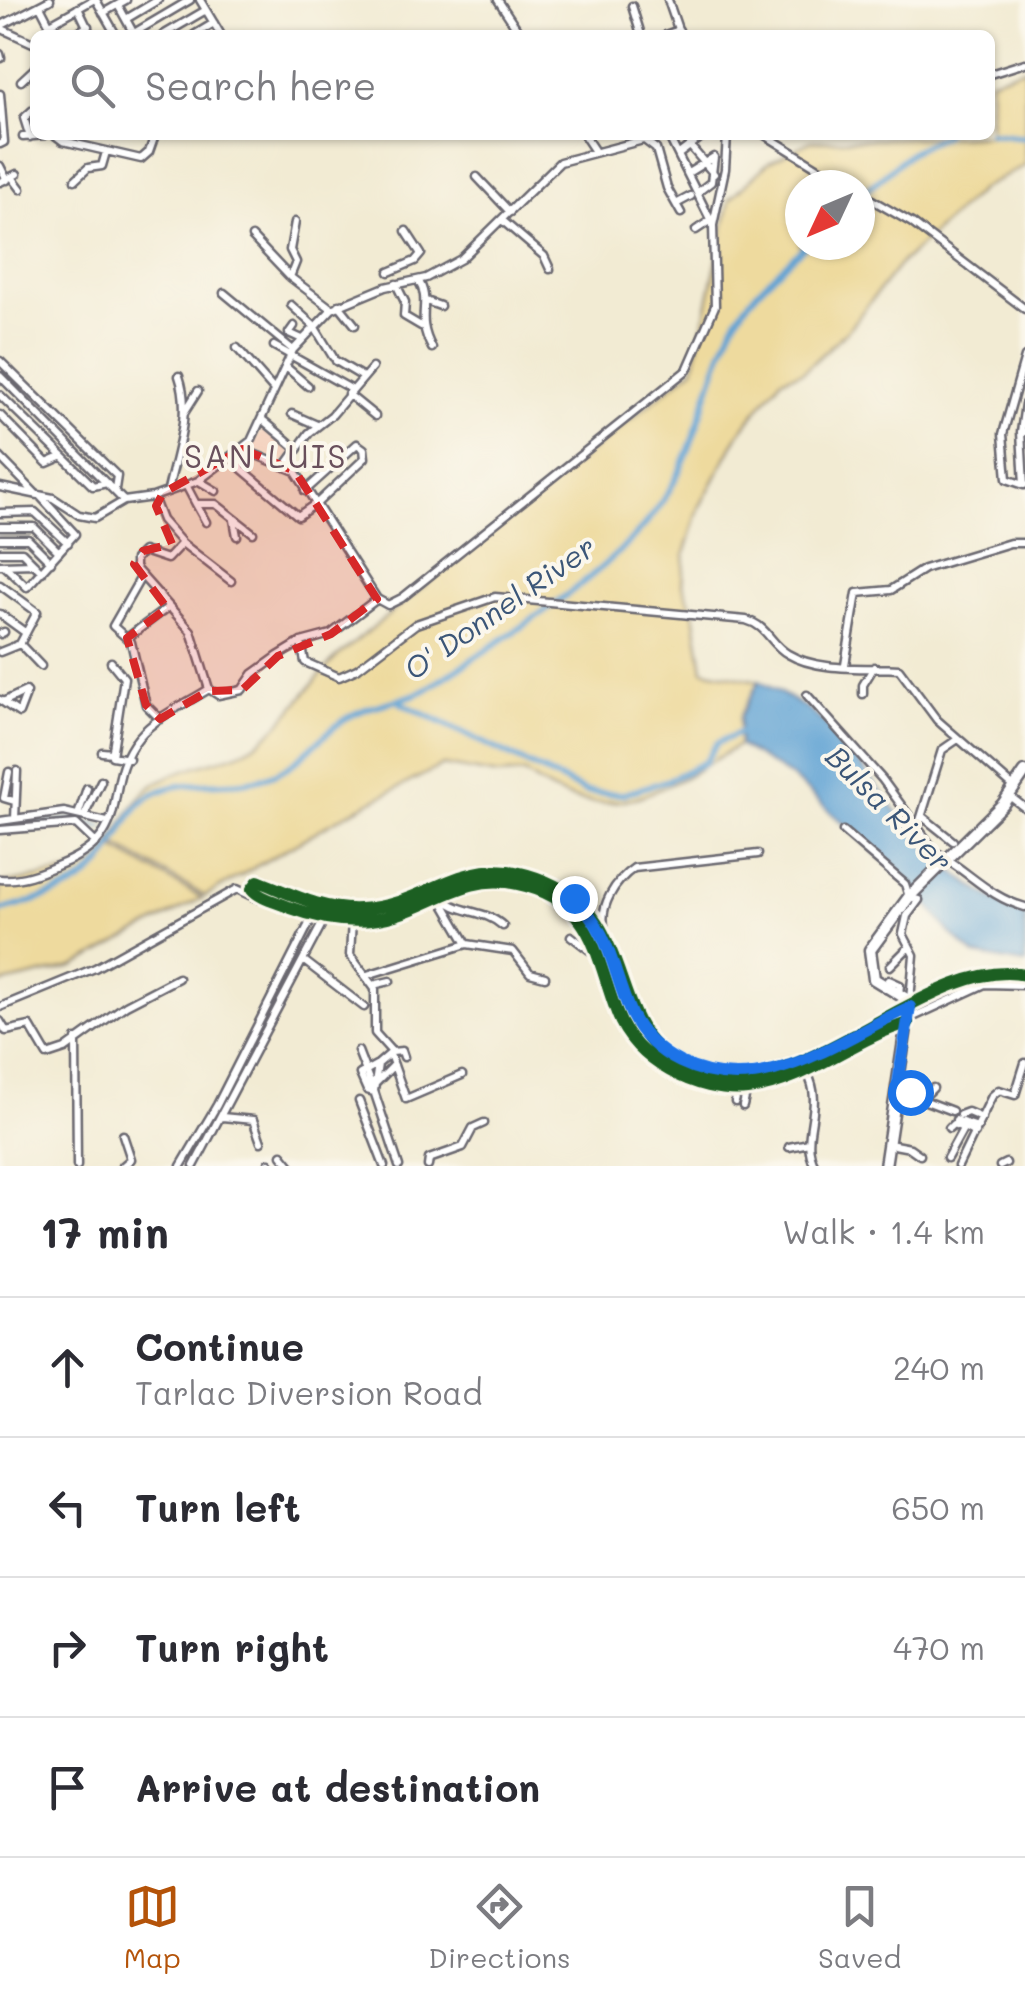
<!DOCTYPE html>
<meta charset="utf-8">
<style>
:root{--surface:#fff;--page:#f7f7f7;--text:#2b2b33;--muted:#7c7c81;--line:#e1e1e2;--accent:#b45309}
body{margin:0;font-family:Mali,sans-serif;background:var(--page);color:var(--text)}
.compass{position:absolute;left:785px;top:170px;width:90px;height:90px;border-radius:50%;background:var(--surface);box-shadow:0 2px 8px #0004;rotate:226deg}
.stop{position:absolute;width:30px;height:30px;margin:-22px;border:8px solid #1a73e8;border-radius:50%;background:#fff}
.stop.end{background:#1a73e8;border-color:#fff;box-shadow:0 2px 10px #0008}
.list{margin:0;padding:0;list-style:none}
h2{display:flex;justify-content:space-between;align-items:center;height:130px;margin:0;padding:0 40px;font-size:42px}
h2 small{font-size:32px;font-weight:400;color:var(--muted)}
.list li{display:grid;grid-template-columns:65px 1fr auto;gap:30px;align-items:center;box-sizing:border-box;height:140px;padding:0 40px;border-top:2px solid var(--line)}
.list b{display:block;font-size:38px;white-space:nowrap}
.list p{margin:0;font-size:32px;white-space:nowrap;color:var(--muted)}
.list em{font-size:32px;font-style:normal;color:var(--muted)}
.icon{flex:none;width:55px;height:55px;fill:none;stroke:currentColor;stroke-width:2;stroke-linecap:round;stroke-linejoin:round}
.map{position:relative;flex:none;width:1025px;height:1166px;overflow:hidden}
.search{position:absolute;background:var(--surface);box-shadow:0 2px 8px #0004;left:30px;right:30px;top:30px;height:110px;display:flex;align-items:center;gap:25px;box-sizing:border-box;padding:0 35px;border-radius:15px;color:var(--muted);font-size:38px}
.sheet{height:690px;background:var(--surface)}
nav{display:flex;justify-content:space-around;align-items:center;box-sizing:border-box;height:140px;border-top:2px solid var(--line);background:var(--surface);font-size:28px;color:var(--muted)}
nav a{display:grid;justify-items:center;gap:5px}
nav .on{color:var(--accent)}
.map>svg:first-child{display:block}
</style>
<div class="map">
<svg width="1025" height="1166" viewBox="0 0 1025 1166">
<rect width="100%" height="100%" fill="#fbf7ec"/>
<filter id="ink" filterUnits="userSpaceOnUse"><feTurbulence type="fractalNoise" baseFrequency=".01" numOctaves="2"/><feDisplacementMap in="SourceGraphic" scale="20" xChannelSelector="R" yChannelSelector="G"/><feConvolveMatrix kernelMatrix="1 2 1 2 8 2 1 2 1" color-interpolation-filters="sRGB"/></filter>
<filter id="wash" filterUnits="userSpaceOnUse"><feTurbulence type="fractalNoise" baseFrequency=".0048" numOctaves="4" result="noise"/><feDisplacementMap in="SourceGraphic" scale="40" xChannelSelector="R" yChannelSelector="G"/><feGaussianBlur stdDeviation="2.25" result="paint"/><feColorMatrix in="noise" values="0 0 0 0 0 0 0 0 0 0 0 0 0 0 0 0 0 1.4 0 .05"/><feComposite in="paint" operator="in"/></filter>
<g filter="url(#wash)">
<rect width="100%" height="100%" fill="#f2ebd3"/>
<path fill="#f4d3c0" d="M265,425L295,449L285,464L248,449Z"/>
<path fill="#eeda9e" stroke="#887e6c" stroke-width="2.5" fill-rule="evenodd" d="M1025,68V165L981,189L899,265L847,331L804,371L781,379L739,434L699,508L685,554L683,585L694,613L703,670L759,681L740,717L739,745C665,790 603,833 524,773L498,775L443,765L345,815L205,896L110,842C122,826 132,804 146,791C173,766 215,765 247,749C284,730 308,684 339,655L694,368L730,199L768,163L811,141L990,135V80ZM800,185H860V245H800Z
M108,845L202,898L73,967L0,984V884L79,870L91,865Z"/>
<path fill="#60a3d4" stroke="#416288" stroke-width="2.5" d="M759,681C784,695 811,708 830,729C897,802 926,875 1025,914V964L975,955L951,934L914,887L793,778L739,745L740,717Z"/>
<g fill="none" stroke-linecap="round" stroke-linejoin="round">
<path stroke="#60a3d4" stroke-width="2.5" d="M0,826L72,819L103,827
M116,834L121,836
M464,879C525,871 585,893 608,954C622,991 629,1020 655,1050
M260,887L313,907
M320,910L342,911
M360,912L388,910L410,901
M1012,977L1025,981
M915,1010L995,977
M847,1042L903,1016
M706,1076L762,1081L790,1069
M187,1166L317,922"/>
<path stroke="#60a3d4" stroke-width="6" d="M990,133L1025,137
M861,195L911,152L945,135
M401,703L586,792L623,794L668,780L705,762L717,743L743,731
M0,911C38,899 83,892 107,856C118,840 130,810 146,799C180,774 229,790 266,777C300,767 318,736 347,718C371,703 400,703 425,690C496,643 611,576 659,507C698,451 705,384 734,324C750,293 781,269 806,245"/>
</g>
</g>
<g filter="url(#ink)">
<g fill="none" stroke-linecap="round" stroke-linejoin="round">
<g stroke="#6b6870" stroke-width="11">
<path id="minor" d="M96,0L116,35
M200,0L221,35
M498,0L521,35
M668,0L680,35
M118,5L134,34
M40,6L55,35
M632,6L641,35
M78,8L91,35
M103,13L126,0
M126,19L158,0
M50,24L93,0
M0,26L50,0
M0,28L35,44
M134,33L190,0
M73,35L88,26
M163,35L206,10
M194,35L214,23
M665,35L679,30
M0,54L1,58
M990,74L1025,63
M21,81L35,68
M0,94L4,142L0,144
M55,135L63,141L141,159L149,152L155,135
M584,135L594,150
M668,135L712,223
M765,135L846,185
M23,137L45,135
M30,137L24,118L35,108
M643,139L656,149L667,188L681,213
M690,146L714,174
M679,154L704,135
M0,166L7,180
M688,173L714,157L711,182L698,192
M12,177L21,189
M477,177L510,212
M75,180L88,168L102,166L106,152
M0,182L17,174
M860,193L912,223L1025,309
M676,204L691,196
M503,221L544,256L550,269
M295,222L290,250L296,262L290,277L332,309
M696,230L711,220
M252,237L289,276
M389,272L415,261L421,254L406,231
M418,280C433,303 414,315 432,348
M396,284L405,302L404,316L421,326
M224,293L293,350
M426,301L440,306
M291,305L314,326L333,357
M339,305L355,325
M294,326L289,333L302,339
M274,346L351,389
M237,348L274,390
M0,361L117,476L115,489
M336,361L363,377
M286,367L308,386
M0,376L124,501
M348,394L375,416
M0,395L93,486L107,483
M184,413L198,391
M292,414L317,425
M0,415L47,463L61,457
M264,421L297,449
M1021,432L1025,404
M242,449L295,471L377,599L388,605L402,598L687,370L715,306L713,225L725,169L727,135
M237,452L242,469L298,516L315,504
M0,457L36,494
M286,465L309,433L332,415L372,368
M199,481L216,491
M186,485L196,504H216L253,533
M1024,485L1007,479L1003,434L1025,357
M1024,485L1021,432H1025
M0,487L53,498L79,515L95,518L124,501L153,497L198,481L251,441L293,350L332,309L385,287L426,278L461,259L560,162L662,135
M168,490C176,453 192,413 179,376
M305,491L357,444L364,449L365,458L315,505
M196,504L206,522
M0,513L35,512L68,543
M234,520L237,536
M0,527H34L59,552
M0,539H28L51,562
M182,543L231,581
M0,552H22L42,572
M0,565L34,564
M5,566L27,587L75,534L40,496
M141,577L113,626L131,642L146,705L160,719
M0,585L37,612L20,644L0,652
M0,614L26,633
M0,634L4,632
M127,638L167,608
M301,642L305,662L339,677L357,669L416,624L495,597L746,620C768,626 770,644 788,654C818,672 866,667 899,669L937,720L1015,788
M20,644L41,666
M111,662L124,678L112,756L129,759
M845,665L857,593L891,590L924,569L1010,543H1025
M209,689L218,695L242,690L253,674L278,656L301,642L331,634L377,599
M863,694V685L874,667
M807,695L882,779L937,854C968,870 988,897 1025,907
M0,700L19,713L27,692
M5,701L26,691
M102,752L112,753
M9,772L4,798L14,801
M1012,798L1025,808
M79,812L87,788
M85,814L101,781
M923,817L953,841
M15,819L17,771
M0,821L64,812L107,822
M918,827L942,750L958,739
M0,830L76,824L96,843
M843,831L905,884L909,897L919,900L907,916L903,934L914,955L910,1000
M0,879C21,881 40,873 59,865C139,833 98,787 139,737C158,715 186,704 209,689L191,631L135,568V559L143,551L167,559L182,543L162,520L153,497
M440,895C456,915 484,908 503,926
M442,901L467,944
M352,920L350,955L375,989V1033L392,1052L378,1064L374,1091L399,1166
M605,929C598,907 616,880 634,868L758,854
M571,936L601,959
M303,960L364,1007
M890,966L909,947
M367,975L467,944L513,951L530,973L545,977
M373,985L390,981
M885,989L889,980L900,985L899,994
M0,1007L95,968L237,889L258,899
M909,1019L985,984L1025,985
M0,1021L6,1031L30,1026L47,1055L65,1049L126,1005L178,978
M908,1023C853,1038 805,1083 747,1089C698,1094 634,1061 617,1013C594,952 594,900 517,884C469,873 438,902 395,915C360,926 324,920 291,908C278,902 260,899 252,889L258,881C291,894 324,911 360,909C439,905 469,838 563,890C645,936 600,1069 728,1078C817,1085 941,955 1025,975
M76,1039L77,1166
M358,1051L373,1090
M392,1052L402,1051L404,1057
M391,1057L406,1099L462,1075
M811,1067L807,1073C826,1107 798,1136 815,1166
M376,1083L394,1065
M897,1090L952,1111
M374,1092L367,1090L360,1074L376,1065
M923,1098L933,1088
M359,1101L384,1166
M735,1102L738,1089
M743,1106L747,1089
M960,1115L968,1112L982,1118
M222,1117L253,1120L261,1142
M956,1120L978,1127
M949,1128L953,1124L963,1128
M123,1135L131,1159L123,1166
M889,1144L910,1148L920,1155
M789,1147L809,1143
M282,1155L291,1166
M947,1158L964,1127L975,1133
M269,1163L271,1166
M181,1166L217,1105L319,904
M194,1166L324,920
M428,1166L429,1159L463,1147L473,1128L484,1123
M958,1166L992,1096L999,1090L1015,1095L1025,1063
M1000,1166L1006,1163"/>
</g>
<g stroke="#6b6870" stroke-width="15">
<path id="major" d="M885,1166L910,1001L874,979L870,950L909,897L1003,804L1025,772"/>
</g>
<use href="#minor" stroke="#fff" stroke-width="6"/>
<use href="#major" stroke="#fff" stroke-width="10"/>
<g stroke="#fbf7ec" stroke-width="19">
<path id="cycleway" d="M908,1023C853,1038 805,1083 747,1089C698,1094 634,1061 617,1013C594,952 594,900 517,884C469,873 438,902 395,915C360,926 324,920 291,908C278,902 260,899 252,889L258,881C291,894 324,911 360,909C439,905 469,838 563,890C645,936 600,1069 728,1078C817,1085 941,955 1025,975"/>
</g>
<use href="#cycleway" stroke="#1b5e20" stroke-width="12"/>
</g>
</g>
<g fill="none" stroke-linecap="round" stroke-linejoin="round" filter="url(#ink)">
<path stroke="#1a73e8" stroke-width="12" d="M574,898C611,931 612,972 631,1014C641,1035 660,1052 680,1062C762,1102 836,1041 910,1007L897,1090L910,1092"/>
</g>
<path fill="#d62828" fill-opacity="0.2" stroke="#d62828" stroke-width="8" stroke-dasharray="20 12" stroke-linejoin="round" d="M242,449L295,471L377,599L331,634L278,656L242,690L208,691L160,719L146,705L127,638L167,608L134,564L143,551L172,544L156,506L163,493Z"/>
<g text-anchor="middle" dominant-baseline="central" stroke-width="8" stroke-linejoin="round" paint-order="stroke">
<g font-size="30" font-style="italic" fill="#3b5678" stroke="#fbf7ec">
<text transform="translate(499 607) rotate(-35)">O' Donnel River</text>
<text transform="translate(890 808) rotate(45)">Bulsa River</text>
</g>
<g font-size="32" letter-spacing="2.5" fill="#69505c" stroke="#fbf7ec">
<text x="266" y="455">SAN LUIS</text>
</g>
</g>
</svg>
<svg class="compass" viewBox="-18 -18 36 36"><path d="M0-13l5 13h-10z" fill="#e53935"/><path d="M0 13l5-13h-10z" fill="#7c7c81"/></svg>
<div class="stop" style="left:910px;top:1092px"></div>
<div class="stop end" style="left:574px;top:898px"></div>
<div class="search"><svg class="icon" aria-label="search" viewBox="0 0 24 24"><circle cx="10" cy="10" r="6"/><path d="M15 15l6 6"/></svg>Search here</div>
</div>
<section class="sheet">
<h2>17 min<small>Walk · 1.4 km</small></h2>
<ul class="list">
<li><svg class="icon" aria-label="ahead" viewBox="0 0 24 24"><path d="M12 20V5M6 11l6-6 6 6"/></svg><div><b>Continue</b><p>Tarlac Diversion Road</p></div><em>240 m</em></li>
<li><svg class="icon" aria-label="left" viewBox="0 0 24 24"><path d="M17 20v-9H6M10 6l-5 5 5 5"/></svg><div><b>Turn left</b></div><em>650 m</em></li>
<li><svg class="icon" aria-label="right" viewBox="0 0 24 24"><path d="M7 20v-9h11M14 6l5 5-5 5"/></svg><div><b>Turn right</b></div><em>470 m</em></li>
<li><svg class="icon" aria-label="arrive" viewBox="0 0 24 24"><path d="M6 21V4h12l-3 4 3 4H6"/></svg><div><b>Arrive at destination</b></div></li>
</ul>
</section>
<nav>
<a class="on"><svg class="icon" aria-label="map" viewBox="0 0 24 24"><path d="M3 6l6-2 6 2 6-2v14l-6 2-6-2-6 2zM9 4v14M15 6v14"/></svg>Map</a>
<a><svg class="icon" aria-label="directions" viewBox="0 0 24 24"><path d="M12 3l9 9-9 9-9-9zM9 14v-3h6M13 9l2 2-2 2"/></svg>Directions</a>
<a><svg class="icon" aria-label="saved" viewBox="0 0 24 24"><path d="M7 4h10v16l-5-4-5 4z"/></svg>Saved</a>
</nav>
